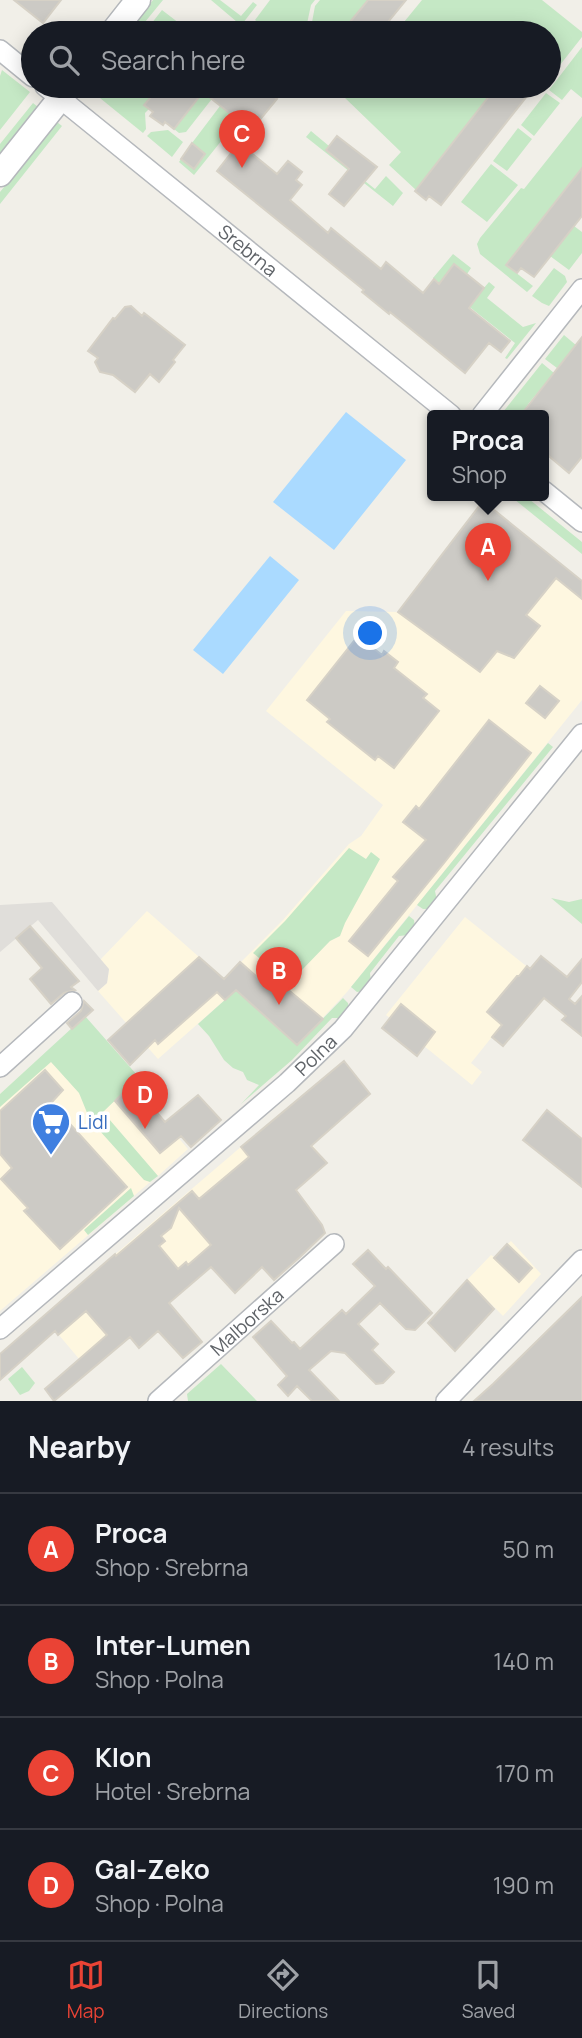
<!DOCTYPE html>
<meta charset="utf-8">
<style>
:root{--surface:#171b24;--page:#20242c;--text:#f1f3f6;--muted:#9ea1a6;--line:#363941;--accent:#ea4335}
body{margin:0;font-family:Manrope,sans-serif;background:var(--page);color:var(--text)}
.you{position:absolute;left:371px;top:634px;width:24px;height:24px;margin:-18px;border:5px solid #fff;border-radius:50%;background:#1a73e8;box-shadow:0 0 0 10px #1a73e833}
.badge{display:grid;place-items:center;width:46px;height:46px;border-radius:50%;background:var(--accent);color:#fff;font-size:23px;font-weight:700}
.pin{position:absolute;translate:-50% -58px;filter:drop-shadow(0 2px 4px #0008)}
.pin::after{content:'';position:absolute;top:37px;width:24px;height:21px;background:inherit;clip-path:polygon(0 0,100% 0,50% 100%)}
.popup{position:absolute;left:427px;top:410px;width:122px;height:91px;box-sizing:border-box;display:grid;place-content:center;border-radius:7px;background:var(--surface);filter:drop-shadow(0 2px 5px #0005);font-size:23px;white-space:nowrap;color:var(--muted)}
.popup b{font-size:26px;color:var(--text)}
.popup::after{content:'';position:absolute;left:50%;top:100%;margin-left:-14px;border:14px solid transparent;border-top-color:var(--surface)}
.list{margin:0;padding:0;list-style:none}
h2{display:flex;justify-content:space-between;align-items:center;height:91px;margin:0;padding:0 28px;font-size:30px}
h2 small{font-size:23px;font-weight:400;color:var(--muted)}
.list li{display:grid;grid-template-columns:46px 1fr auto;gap:21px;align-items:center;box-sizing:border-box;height:112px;padding:0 28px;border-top:2px solid var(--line)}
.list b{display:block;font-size:26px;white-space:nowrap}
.list p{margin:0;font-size:23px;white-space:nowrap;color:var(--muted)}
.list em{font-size:23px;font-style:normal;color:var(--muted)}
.icon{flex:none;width:38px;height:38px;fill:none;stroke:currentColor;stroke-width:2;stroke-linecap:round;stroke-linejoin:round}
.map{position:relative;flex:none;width:582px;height:1401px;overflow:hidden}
.search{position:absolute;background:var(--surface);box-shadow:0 4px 18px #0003;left:21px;right:21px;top:21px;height:77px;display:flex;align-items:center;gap:18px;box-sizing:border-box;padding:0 24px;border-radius:38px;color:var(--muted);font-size:26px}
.sheet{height:539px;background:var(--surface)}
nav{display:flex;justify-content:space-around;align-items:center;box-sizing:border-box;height:98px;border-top:2px solid var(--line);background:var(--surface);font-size:19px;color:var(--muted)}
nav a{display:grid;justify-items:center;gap:4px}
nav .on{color:var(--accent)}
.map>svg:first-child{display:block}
</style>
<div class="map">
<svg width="582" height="1401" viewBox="0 0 582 1401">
<rect width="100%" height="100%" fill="#f1efe8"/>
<path fill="#fef7e0" d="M474,513L582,599V700L347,992L297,1045L236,990L158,1059L98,991L107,983L109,970L100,960L147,911L224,979L283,920L349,844L361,836L383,805L266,711L346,611L398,612Z
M465,917L540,977L471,1063L482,1072L472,1085L386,1015Z
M44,1054L156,1177L0,1311V1094Z
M132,1084L188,1149L158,1176L102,1112Z
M284,1110L327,1163L318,1171L316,1170L263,1220L90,1372L43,1316Z
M511,1241L541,1274L503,1316L467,1280L491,1255L494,1257Z"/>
<path fill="#e0deda" d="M52,902L109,969L107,983L98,991L38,920L0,952V905Z"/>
<path fill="#c5e8c5" d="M153,0H163L136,33H126Z
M211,0H220L241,16L253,2L257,5L243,23L237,22Z
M270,0H315L311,5L305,33H272L255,20Z
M320,0H368L341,33H310L315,6Z
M422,0H542L582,32V37L549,79V68L551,64L549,62V33H395Z
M162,10L192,33H144Z
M582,47V98L571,89L562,100L549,90Z
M2,70L30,92L0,130V76Z
M102,86H160L144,105L149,109L145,113L146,129L143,133L95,94Z
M208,86H222L186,132L179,133L174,129Z
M354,86H497L416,190L389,165L401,152L344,97Z
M546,93L560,103L534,136L521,125Z
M33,103L38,107L0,156V144Z
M220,106L238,120L194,175L179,162L181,159L194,169L205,154L192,143Z
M582,116V168L506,265L533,286L527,292L480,254L477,244L480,238L521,188L524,189Z
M57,122L62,126L0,204V192Z
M518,128L532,139L507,171L493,161Z
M168,130L183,142L172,157L147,136L151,132Z
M311,131L329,146L326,150L375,189L386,176L403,193L393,206L306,137Z
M491,164L518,185L487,222L461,202Z
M574,226L582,232V253L569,270L550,256Z
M453,254L471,268L467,274L454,264L445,276L483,289L489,282L495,287L487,298L523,327L536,323L507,359L505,358L515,343L433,278Z
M554,268L565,276L567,282L549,306L542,303L532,296Z
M564,335L577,346L557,368L545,359Z
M542,363L554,373L529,403L521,415H507L503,412Z
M509,495H524L582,542V554Z
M548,743L553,747L435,891L437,901L431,909H423L417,905Z
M349,848L366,859L371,852L380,859L345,923L340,936L330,941L299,973L294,968L284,979L253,953L285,921Z
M551,898L569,902L582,899V924Z
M409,916L414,920L415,928L409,935L399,936L370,973L371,983L365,991L357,992L351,987Z
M236,990L297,1045L343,998L348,1003L349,1010L342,1018H332L292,1060L241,1104L259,1085L247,1080L243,1072L233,1068L224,1060L209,1036L198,1024Z
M85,1016L137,1075L132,1084L103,1112L158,1176L150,1182L144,1180L90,1120L79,1093L51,1062L0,1107V1094Z
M131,1188L134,1196L88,1235L84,1230Z
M221,1364L257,1401H188L187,1394Z
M22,1367L35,1383L29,1391L20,1395L8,1379Z"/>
<path fill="#aadaff" d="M346,412L406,460L334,550L273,502Z
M270,556L299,580L223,674L193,650Z"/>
<path fill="#cccac5" stroke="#d6d1c6" stroke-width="2" fill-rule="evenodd" d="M14,0H61L43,23Z
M368,0H406L379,33H341Z
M160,86H260L277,99L249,133L235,123L238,120L203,92L174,129L165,122L163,125L150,116L153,112L144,105Z
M497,86H535L441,205L429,196L426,200L415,191Z
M337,136L377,167L344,206L329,194L349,169L326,150Z
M192,143L205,154L194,169L181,159Z
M239,143L277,174L288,161L302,172L296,180L302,185L290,200L328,233L331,228L381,269L386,262L423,293L434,279L439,284L454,264L484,288L469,308L510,341L501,352L489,343L465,373L390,312L389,314L362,292L364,290L217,171Z
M582,168V216L534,277L521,268L517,273L506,265Z
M131,306L142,316L144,313L185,345L173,360L175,362L159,382L150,374L135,392L113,375L100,372L95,362L98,358L88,351L113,318L115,319L125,307Z
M582,337V457L569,473L544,452V415H521Z
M483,501L582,581V599L556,578L526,615L540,626L514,658L497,651L480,672L398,612Z
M358,636L382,655L384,651L398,662L394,668L427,694L423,698L439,711L394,768L378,756L375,760L327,722L330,719L307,700Z
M540,686L559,701L545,718L526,703Z
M489,720L531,753L444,863L368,956L349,941L398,881L393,877L426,840L403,822L416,806L419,809Z
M30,926L79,981L71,987L75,990L64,993L51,1004L30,979L42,968L16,938Z
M541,956L567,977L582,959V982L569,999L575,1004L582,996V1036L562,1020L566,1016L544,998L503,1046L492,1037L502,1025L487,1012L517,976H519L527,966L530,969Z
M199,957L224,979L240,962L273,991L280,983L323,1019L297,1045L236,990L225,1000L217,992L158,1044L155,1040L130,1065L108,1040Z
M84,1001L93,1010L72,1029L67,1023L81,1011Z
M401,1004L435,1032L417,1056L382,1028Z
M344,1061L370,1094L311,1146L327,1163L296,1190L322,1225L325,1233L300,1257L274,1280L262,1267L235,1293L211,1267L169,1303L202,1342L183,1358L158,1331L139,1348L130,1337L54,1401L45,1389L107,1335L86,1311L58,1335L55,1331L0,1380V1354L115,1254L116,1256L192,1191L199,1199L249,1157L241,1147ZM179,1208L211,1245L188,1265L186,1262L178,1269L159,1246L165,1241L161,1236L171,1228Z
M45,1070L63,1090L51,1103L127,1187L60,1249L24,1211L28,1208L1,1179L12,1168L0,1154V1111Z
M132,1084L165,1122L198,1095L221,1120L191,1147L181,1136L160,1153L115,1101Z
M547,1110L582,1139V1187L523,1140Z
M507,1244L532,1268L519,1282L494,1258Z
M368,1250L386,1269L388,1267L432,1313L415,1330L406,1329L380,1303L358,1324L378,1344L372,1350L394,1372L383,1383L376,1384L345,1353L331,1351L309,1370L339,1401H312L297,1386L288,1396L278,1385L287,1376L253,1337L271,1321L292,1343L294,1342L300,1349L342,1310L346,1314L375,1286L353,1264Z
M467,1280L494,1309L455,1351L428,1323Z
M582,1297V1401H474L493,1384Z"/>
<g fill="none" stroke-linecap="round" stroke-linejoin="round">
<g stroke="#b5b8bc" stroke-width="22">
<g id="minor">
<path d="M0,50L33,77"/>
<path id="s1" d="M45,86L451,415"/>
<path d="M482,415L582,289"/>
<path d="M544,491L582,522"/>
<path d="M0,1067L72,1002"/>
<path id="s2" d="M0,1329L287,1083L343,1029L582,734"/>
<path id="s3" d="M158,1401L334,1244"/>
<path d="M446,1401L582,1260"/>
</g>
</g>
<g stroke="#b5b8bc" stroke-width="27">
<path id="tertiary" d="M112,33L138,0
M0,174L70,86"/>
</g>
<use href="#minor" stroke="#fff" stroke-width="19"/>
<use href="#tertiary" stroke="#fff" stroke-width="24"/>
</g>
<defs>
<g id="supermarket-pin" transform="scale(2.0125)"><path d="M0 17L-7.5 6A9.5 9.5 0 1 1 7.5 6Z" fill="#3f7fe0" stroke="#fff"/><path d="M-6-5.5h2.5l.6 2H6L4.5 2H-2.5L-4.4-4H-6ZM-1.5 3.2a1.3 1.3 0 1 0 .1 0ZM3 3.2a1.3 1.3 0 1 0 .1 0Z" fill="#fff"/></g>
</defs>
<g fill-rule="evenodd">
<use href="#supermarket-pin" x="51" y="1122"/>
</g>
<g text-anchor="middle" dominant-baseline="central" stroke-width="7" stroke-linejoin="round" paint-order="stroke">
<g font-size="19" fill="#5f6368" stroke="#fff">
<text stroke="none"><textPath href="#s1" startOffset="261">Srebrna</textPath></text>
<text stroke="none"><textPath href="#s2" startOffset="418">Polna</textPath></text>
<text stroke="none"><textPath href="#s3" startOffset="119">Malborska</textPath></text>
</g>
<g font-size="19" fill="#366cbe" stroke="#fff" text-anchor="start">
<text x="78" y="1122">Lidl</text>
</g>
</g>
</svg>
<div class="you"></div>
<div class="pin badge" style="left:488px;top:581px">A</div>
<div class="popup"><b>Proca</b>Shop</div>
<div class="pin badge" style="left:279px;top:1005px">B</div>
<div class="pin badge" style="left:242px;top:168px">C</div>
<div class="pin badge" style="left:145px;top:1129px">D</div>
<div class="search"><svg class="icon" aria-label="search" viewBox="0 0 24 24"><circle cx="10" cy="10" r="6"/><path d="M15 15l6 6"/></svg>Search here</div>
</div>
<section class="sheet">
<h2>Nearby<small>4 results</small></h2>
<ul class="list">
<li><span class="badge">A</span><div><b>Proca</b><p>Shop · Srebrna</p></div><em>50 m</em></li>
<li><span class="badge">B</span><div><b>Inter-Lumen</b><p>Shop · Polna</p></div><em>140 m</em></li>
<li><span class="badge">C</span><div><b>Klon</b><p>Hotel · Srebrna</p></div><em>170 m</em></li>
<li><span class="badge">D</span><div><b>Gal-Zeko</b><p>Shop · Polna</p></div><em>190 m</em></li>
</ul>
</section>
<nav>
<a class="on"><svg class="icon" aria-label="map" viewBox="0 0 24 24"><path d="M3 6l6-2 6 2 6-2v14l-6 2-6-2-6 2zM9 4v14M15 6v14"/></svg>Map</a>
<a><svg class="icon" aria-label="directions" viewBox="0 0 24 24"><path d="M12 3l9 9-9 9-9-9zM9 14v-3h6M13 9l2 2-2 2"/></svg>Directions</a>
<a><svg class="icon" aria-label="saved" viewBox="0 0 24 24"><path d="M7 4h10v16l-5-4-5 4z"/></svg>Saved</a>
</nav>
